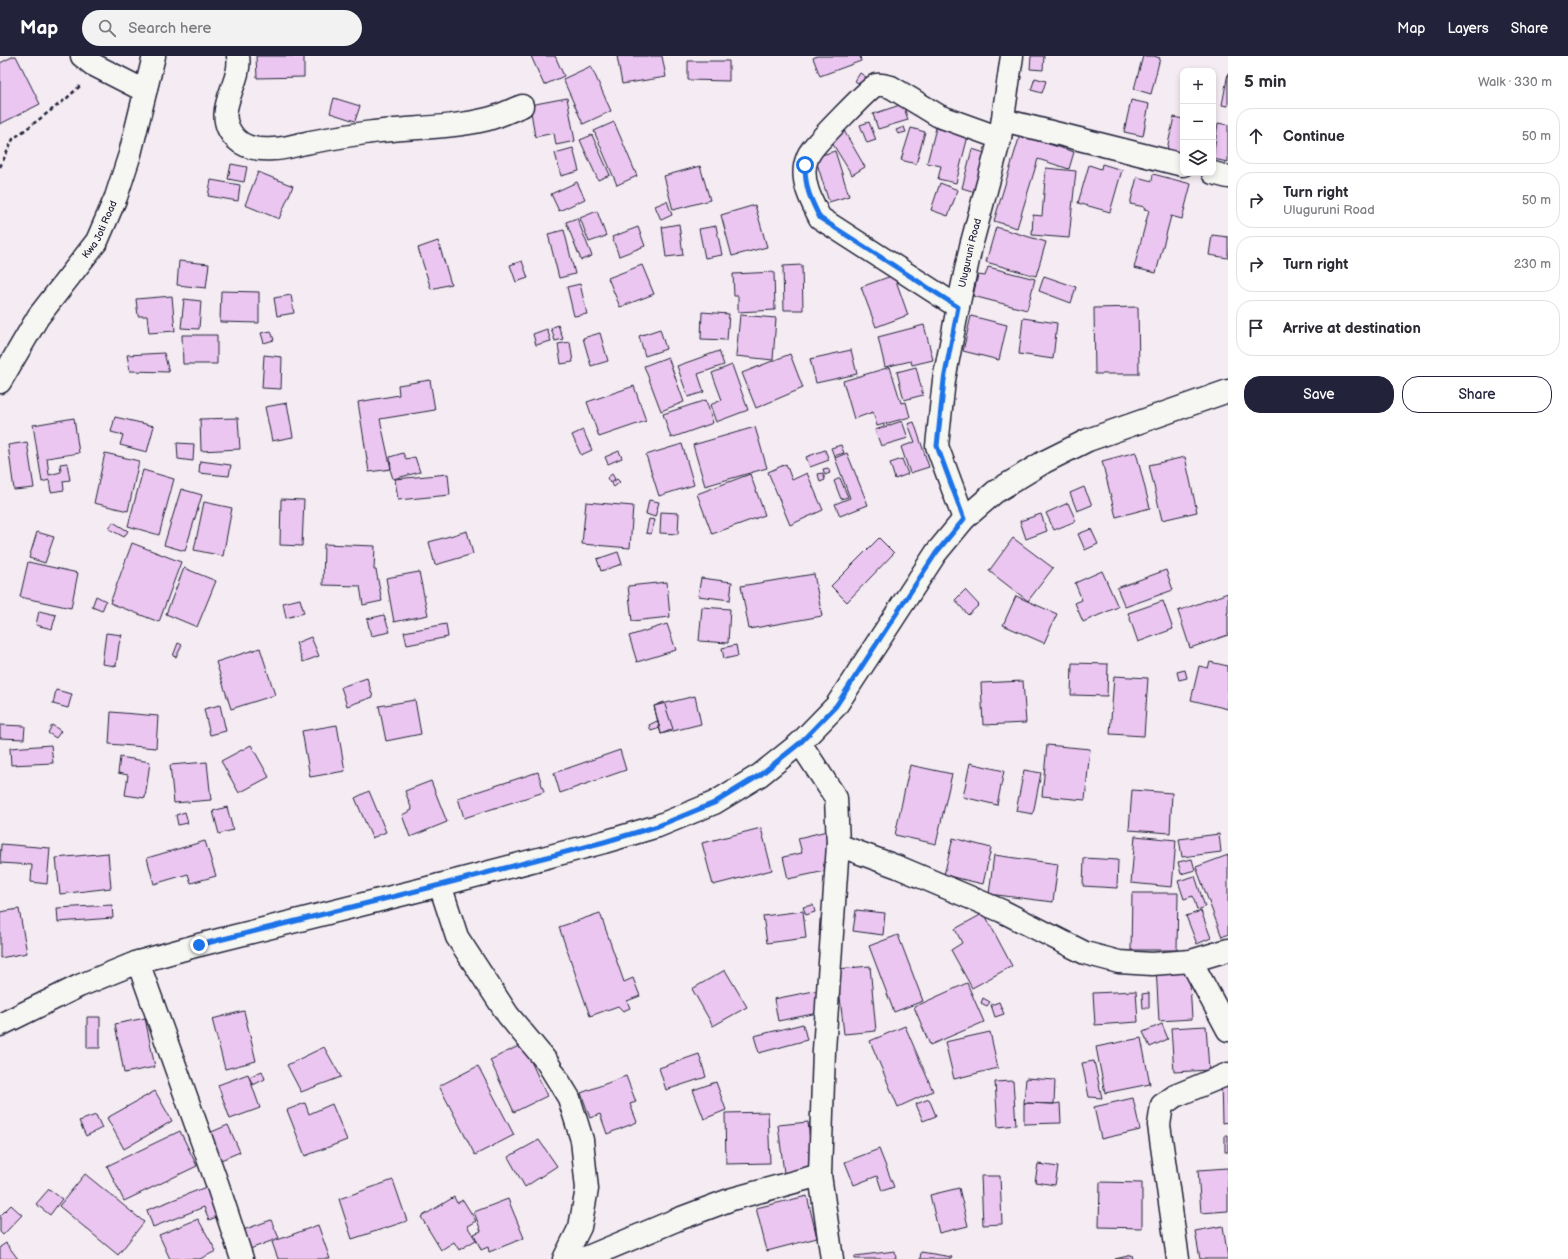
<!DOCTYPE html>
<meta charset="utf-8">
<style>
:root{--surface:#fff;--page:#f2f2f3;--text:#2b2b33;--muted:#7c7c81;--line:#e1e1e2;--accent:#22223b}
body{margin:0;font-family:"Balsamiq Sans",sans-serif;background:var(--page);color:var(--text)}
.controls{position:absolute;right:12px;top:12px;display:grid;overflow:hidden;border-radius:8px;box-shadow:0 2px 6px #0003}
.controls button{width:36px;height:36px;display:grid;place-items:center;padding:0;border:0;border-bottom:1px solid var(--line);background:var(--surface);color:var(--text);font:20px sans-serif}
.stop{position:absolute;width:12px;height:12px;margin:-9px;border:3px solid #1a73e8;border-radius:50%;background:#fff}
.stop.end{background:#1a73e8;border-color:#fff;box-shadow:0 1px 4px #0008}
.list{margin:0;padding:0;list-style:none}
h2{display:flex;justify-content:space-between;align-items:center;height:52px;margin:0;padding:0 16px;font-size:17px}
h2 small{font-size:13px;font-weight:400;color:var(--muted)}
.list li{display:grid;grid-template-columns:26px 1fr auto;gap:12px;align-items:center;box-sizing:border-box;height:56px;margin:0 8px 8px;padding:0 8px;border:1px solid var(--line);border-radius:16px}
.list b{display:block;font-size:15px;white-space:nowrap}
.list p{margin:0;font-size:13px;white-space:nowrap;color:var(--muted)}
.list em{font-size:13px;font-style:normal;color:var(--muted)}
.actions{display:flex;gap:8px;padding:12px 16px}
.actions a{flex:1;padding:9px 0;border:1px solid var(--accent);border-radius:16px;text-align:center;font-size:14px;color:var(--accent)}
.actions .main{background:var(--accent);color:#fff}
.icon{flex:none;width:22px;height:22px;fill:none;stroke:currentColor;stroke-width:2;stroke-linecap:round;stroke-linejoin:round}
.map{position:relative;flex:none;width:1228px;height:1203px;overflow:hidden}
header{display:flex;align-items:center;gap:24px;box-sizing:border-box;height:56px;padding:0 20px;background:var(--accent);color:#fff}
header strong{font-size:19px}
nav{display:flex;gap:22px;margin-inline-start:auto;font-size:14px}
.search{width:280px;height:36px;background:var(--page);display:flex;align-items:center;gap:10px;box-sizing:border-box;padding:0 14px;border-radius:22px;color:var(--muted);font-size:15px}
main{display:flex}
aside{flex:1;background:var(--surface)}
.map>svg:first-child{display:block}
</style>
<header>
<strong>Map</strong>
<div class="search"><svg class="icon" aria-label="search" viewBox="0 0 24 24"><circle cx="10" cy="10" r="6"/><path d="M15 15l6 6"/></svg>Search here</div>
<nav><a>Map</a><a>Layers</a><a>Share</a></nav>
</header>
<main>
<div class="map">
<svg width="1228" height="1203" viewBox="0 0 1228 1203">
<rect width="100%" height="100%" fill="#f4ecf2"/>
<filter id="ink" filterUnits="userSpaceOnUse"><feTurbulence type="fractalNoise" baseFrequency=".025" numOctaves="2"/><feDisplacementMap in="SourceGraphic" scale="8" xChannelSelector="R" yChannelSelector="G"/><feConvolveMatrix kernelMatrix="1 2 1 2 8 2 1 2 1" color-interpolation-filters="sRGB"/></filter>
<g filter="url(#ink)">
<path fill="#ebc6f0" stroke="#22223b" d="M14,0H16L40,48L0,68V7Z
M256,0H304V21L257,22Z
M531,0H555L564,20L544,29Z
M617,0H662L666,21L622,28Z
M817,0H860L861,5L820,20L813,2Z
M1031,0H1044L1043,14L1030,13Z
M1143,0H1154L1160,2L1151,38L1134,33Z
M688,5H729V25L688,24Z
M591,10L611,55L583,68L563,23Z
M860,17L872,25L867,33L855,25Z
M1228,17V50L1222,49Z
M1035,22L1046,25L1042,37L1031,34Z
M334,42L360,50L355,65L330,57Z
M567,42L575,85L556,89L554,77L535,81L530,49Z
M1131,44L1149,48L1143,80L1124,76Z
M903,48L908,64L878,73L873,58Z
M1174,61L1183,63V97L1167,93Z
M614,66L637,120L617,129L594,75Z
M869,66L876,84L867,87L860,69Z
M1218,67L1228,69V106L1213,103Z
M904,71L906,76L898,78L896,74Z
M911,72L925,76L916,108L901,104Z
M936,72L968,80L956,127L938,123L941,110L927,107Z
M843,73L865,111L852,119L829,82Z
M592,79L610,119L598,124L580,84Z
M1020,79L1074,96L1069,113L1038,103L1017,172L994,165Z
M573,92L579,115L561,120L555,97Z
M972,93L985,97L975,136L962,132Z
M835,95L849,140L829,146L815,101Z
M231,108L247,111L244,126L228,123Z
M1102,108L1122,114L1110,156L1078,147L1089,109L1101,113Z
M700,110L710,144L673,154L664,120Z
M1046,112L1076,115L1069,182L1032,179L1033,159L1042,160Z
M258,116L293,130L279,163L245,149Z
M1153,118L1191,128L1182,163L1171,160L1156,217L1134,212L1149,154L1144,153L1145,151L1130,148L1137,121L1152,125Z
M211,124L240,129L238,145L208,140Z
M577,126L585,143L559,155L551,138Z
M940,127L958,134L948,160L931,154Z
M667,145L672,159L661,164L655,150Z
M755,149L767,191L732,200L721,159Z
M597,155L606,180L589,186L580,162Z
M577,162L592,200L581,204L566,166Z
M679,168L683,199L666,201L662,171Z
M716,170L722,199L705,202L699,173Z
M638,171L645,190L619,200L612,181Z
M996,171L1046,186L1036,220L986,206Z
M564,174L575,218L559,222L548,178Z
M1212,179L1228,181V202L1209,199Z
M438,185L451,228L431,233L418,192Z
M179,205L209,208L206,232L177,229Z
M522,205L528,222L516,226L510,209Z
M642,209L654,238L620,251L608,222Z
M802,209L803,254H784L783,210Z
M988,211L1035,223L1027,254L973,240L978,219L985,220Z
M774,216L775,254L738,256V240H734L733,218Z
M894,219L908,259L876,271L861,231Z
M1044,220L1076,231L1071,247L1039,235Z
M580,228L587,258L574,260L567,231Z
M221,235L259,236V267L220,266Z
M291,239L294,257L277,260L274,242Z
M172,240L175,275L149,277L147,260H138L136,243Z
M184,243L201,245L199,273L181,272Z
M1138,251L1139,318H1095L1094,252Z
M702,256L729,258L727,284L701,283Z
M740,259L776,262L773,304L736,300Z
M971,260L1007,269L999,304L963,295Z
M1023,262L1057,267L1053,303L1019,298Z
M558,269L563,283L555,285L551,272Z
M924,269L933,304L912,309L911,305L885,311L878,281Z
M547,273L551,285L536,289L533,278Z
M660,273L666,293L645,300L639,280Z
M271,275L274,284L264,287L261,277Z
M600,277L608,305L591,310L583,282Z
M182,279H217V308H183Z
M570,286L573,306L561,308L558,288Z
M851,294L857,318L816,327L810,303Z
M719,295L724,309L698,318L704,336L688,341L677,310Z
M164,297L169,316L130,315L127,299Z
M790,298L803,332L756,352L742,317Z
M264,299L282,301L281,333L262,332Z
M668,301L684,346L661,355L644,310Z
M732,309L748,354L716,366L710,349L722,344L712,317Z
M890,311L901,347L906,346L910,361L877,370L873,356L854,363L843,325Z
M916,311L923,339L904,344L897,316Z
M430,324L435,354L380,363L391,413L369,416L358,346L399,339L398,329Z
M634,330L646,365L599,381L587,346Z
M706,344L713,367L671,382L663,358Z
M287,347L293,381L272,385L265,351Z
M115,361L154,370L147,396L120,389L123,379L111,376Z
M74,362L79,397L47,402L49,419L61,416L60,408L67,407L70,424L63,425L64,434L51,436L49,424L42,426L33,369Z
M238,362L240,393L201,395L200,363Z
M902,365L908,382L881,390L875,374Z
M914,366L929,411L910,417L901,391L915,386L908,368Z
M755,371L767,412L705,430L693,389Z
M583,374L592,394L581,399L572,379Z
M27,386L34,432L14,434L8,389Z
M177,387L194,388L193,405L178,403Z
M682,388L694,429L659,440L646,399Z
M841,389L844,397L834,400L831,392Z
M825,394L829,404L810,411L806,401Z
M619,395L622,402L608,408L605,401Z
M1136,396L1150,452L1116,461L1102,405Z
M105,397L139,405L128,455L94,447Z
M403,397L406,403L415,401L420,416L393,423L390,413H391L390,401Z
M847,397L868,449L840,460L835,448L850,442L835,402Z
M1185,401L1197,456L1162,464L1149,409Z
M902,403L908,418L895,423L890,407Z
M200,405L231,409L229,420L199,417Z
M786,408L792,424L807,417L823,454L790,469L768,416Z
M828,412L830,417L825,419L823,413Z
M143,414L174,423L159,479L128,470Z
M823,417L825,424L820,426L818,418Z
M448,418L450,439L398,444L395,423Z
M612,418L615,423L610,427L607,422Z
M750,418L765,459L712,478L697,438Z
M840,422L848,441L841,443L834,425Z
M617,423L620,426L614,431L611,427Z
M1084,431L1092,449L1077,455L1070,437Z
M181,433L202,439L185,495L164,489Z
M281,443L304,444L302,490L280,489Z
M649,444L659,446L655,461L646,458Z
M204,446L232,452L223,500L194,494Z
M586,446L633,450L630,492L582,488Z
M1068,447L1076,465L1054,474L1046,457Z
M661,456L679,457L678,478L660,477Z
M1041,458L1047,475L1026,483L1020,465Z
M649,463L655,464L651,478L646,477Z
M113,466L128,475L124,481L109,473Z
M1091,473L1098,488L1085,494L1078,478Z
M467,475L473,498L435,509L429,486Z
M37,476L54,481L45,507L29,502Z
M879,482L894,497L847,546L831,530Z
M1013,482L1053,512L1028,545L989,515Z
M132,487L181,506L159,566L110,547Z
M324,488L375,490L374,514H376L382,545L363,549L360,530L323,529Z
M618,496L622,508L601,515L597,503Z
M28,506L78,517L71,552L20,541Z
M184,512L216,525L197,571L166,558Z
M1166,514L1173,534L1125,551L1117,532Z
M1102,515L1118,551L1083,566L1075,547L1082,544L1075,527Z
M419,516L428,559L394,566L386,522Z
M814,518L822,560L749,573L741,530Z
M701,522L732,526L730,544L698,540Z
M667,526L670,561L632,565L628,530Z
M965,534L979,549L968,559L955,544Z
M1228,537V557H1227L1228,561V579L1190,592L1178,555Z
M96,540L106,545L102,555L92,551Z
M1016,540L1057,558L1044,587L1003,569Z
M300,543L304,557L286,562L283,547Z
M1163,545L1173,573L1138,586L1128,557Z
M702,551L730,553L728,587L699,585Z
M39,555L56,559L52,573L36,569Z
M384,559L390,576L371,580L367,563Z
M446,568L448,581L407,589L404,576Z
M667,568L676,594L637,606L629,580Z
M106,577L122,579L119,588L116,610L102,608Z
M311,581L319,600L303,606L296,587Z
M178,587L182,589L176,601L173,600Z
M736,589L738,600L724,603L722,592Z
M260,592L275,639L231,653L216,606Z
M1210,606L1228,610V653L1191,644L1199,610L1208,612Z
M1072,607L1108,608L1107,640L1071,639Z
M1185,614L1187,622L1179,624L1177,616Z
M1114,620L1148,622L1144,680L1110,678Z
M367,622L373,641L347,650L341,631Z
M1023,625L1026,667L983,669L981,627Z
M56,634L72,638L68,652L53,648Z
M695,640L701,668L661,678L654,650Z
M415,644L421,678L386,685L379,650Z
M664,646L673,673L661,678L654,650Z
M220,649L226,675L210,679L204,653Z
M111,656L158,660L156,692L109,688Z
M657,665L660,672L651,675L649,669Z
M0,669L25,670L24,683L0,682Z
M52,669L61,675L56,682L48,677Z
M337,669L345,715L310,721L302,675Z
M51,689L53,707L11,709L10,692Z
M251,689L269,721L239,737L221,705Z
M1047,689L1090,693L1085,744L1042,740Z
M620,694L626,714L560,737L554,717Z
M120,701L150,706L145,742L125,739L128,719L118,717Z
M207,706L211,744L174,747L170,709Z
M970,707L1004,715L997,749L963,741Z
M910,709L952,718L936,788L895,779Z
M1024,714L1041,717L1033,758L1016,755Z
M538,716L544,736L464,762L458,742Z
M431,725L447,766L410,781L402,759L412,754L405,735Z
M1132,734L1172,737L1170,777L1129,774Z
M369,735L386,776L372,782L355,742Z
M227,751L233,774L219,778L213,755Z
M185,756L188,767L178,769L176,759Z
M761,772L772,814L713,829L702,787Z
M827,775L833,803L823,806L825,815L788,823L783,801L802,797L798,782Z
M1219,778L1221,796L1182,801L1179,783Z
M1135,780L1176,784L1172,831L1131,827Z
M953,782L991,792L983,828L944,819Z
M205,785L216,820L191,827L188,818L154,828L147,802Z
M1,788L50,792L47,828L31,826L32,809L0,807Z
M108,797L111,832L60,838L56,802Z
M994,799L1058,808L1053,846L989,838Z
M1228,799V878L1222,881L1196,811Z
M1084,802L1118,804L1117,832L1083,830Z
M1192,803L1195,814L1181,818L1178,806Z
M1195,820L1205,851L1197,854L1193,840L1184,843L1178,825Z
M1132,837H1178L1177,894H1131Z
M112,849L113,862L58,866L57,852Z
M813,849L815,856L806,859L803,851Z
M19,853L27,897L0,902V856Z
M856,854L885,857L883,879L853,875Z
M803,855L806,882L767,887L763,860Z
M1201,855L1211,882L1197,888L1186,860Z
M600,857L624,926L633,922L640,940L627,945L630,952L623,955L618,950L590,960L559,871Z
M984,857L1012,910L972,932L951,894L962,887L955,873Z
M820,863H827L826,881L819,880Z
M898,879L923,945L894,956L869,890Z
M870,910L876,975L844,978L837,913Z
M1189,910L1192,963L1159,965L1156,911Z
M725,914L747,951L713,970L692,933Z
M967,927L984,966L930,989L914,951Z
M819,934L823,956L778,965L774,943Z
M1136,935L1138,966L1095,969L1093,937Z
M1149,937V952H1143L1142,938Z
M983,942L990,946L987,950L981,947Z
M999,946L1004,958L995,961L991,949Z
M244,955L256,1005L225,1013L212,963Z
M87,961H100V992H87Z
M145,962L155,1011L124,1017L115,968Z
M803,968L807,984L759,997L754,980Z
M1162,968L1168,983L1150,991L1143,976Z
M905,970L933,1035L898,1051L870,985Z
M1206,970L1209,1014L1174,1016L1171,972Z
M990,976L998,1012L954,1023L945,986Z
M1141,982L1150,1028L1105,1037L1096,991Z
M523,988L547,1040L514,1056L490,1004Z
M324,991L341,1021L301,1036L287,1009Z
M699,998L706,1021L666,1034L659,1012Z
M1094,1005L1102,1042L1089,1041L1082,1007Z
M478,1010L514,1079L475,1099L439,1030Z
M262,1015L265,1023L253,1029L249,1021Z
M248,1018L260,1052L230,1063L218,1029Z
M626,1020L636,1046L630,1048L637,1066L607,1078L600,1058L590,1062L581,1037Z
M1026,1022L1055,1024L1054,1048L1024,1047Z
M1013,1025L1016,1069L998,1071L995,1026Z
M1221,1025H1228V1066L1222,1067Z
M716,1026L726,1054L704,1063L693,1034Z
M155,1035L172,1065L124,1093L107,1062Z
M1133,1042L1140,1074L1101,1083L1094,1051Z
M929,1043L936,1060L923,1065L916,1048Z
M305,1047L309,1058L332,1048L347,1084L305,1100L287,1054Z
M1024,1047L1054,1048L1060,1047L1061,1067L1024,1068Z
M768,1056L770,1107L726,1108L725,1057Z
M96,1059L102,1072L86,1080L79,1065Z
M808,1066L813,1114L784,1117L778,1069Z
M228,1069L240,1096L221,1104L209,1077Z
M180,1075L197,1110L124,1145L107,1110Z
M1225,1079H1228V1096H1225Z
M539,1084L557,1110L525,1131L508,1101Z
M879,1093L894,1131L882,1135L877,1120L854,1129L845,1106Z
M1038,1108L1058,1111L1055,1129L1035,1126Z
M1228,1112V1155L1201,1157L1198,1114Z
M85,1118L144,1166L118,1199L59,1150Z
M981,1120H1000L1002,1168L983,1169Z
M393,1124L407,1165L352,1183L339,1143Z
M1100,1126L1142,1127V1172L1099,1171Z
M206,1131L219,1160L209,1164L204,1151L153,1171L147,1154Z
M959,1132L968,1170L939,1177L930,1139Z
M49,1133L62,1143L50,1159L36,1148Z
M807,1140L817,1182L767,1195L756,1152Z
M454,1141L457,1147L463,1144L476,1165L467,1170L476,1184L459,1194L454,1186L441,1194L421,1161Z
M508,1143L524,1182L489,1196L488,1191L481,1194L474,1178L481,1175L474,1156Z
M11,1149L22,1159L3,1179L0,1176V1160Z
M198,1163L216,1195L200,1203H170L159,1179Z
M271,1164L279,1182L250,1193L243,1174Z
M318,1169L330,1203H278L272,1186Z
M1223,1170L1228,1203H1200L1195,1175Z
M6,1187L18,1203H0V1191Z
M895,1195L896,1203H855V1200Z
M921,1196L952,1201L951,1203H920Z
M1132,1199L1133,1203H1115Z"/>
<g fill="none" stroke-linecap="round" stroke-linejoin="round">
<g stroke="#22223b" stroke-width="25">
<g id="street">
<path d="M82,0L92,8L145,35"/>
<path d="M238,0C243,28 209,56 236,83C245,92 260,94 273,93C284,93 295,89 306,87C325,83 345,80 365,77C406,71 448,73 488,63C500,60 511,54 522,50"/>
<path d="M1003,64L1183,109"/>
<path d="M1213,117L1228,121"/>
<path d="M958,251L820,162C812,146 802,128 805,110C806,105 808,99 811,95C816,87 869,32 876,29C881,28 887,30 891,31L939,60L1000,82"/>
<path id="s1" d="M0,326L38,261L97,185L116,141L130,98L154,0"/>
<path id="s2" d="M964,463L937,390L944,324L958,251L971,190L1000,82L1012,0"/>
<path d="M800,687L836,742L838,789L824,994L820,1119L832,1203"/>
<path d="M838,789L898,811L1002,855L1085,897L1119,906L1152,908L1191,905L1228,894"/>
<path d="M440,829L457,881L508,959L547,1006L569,1042L582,1084L587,1133L580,1171L564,1203"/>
<path d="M1191,905L1228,974"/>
<path d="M138,906L218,1130L242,1203"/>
<path d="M578,1203L588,1201L676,1164L732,1143L820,1119"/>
<path d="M1178,1203L1159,1069L1162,1049L1175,1040L1228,1018"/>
</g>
</g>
<g stroke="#22223b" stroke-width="25">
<path id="secondary" d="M0,969L79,930L138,906L199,889L440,829L604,786L658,770L714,747L760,719L800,687L836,650L936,497L964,463L995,436L1044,406L1088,384L1228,335"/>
</g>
<path stroke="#22223b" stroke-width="2.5" stroke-dasharray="4 3" stroke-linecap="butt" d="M0,111L13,83L66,43L80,30"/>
<use href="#street" stroke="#f6f6f2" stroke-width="22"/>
<use href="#secondary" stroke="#f6f6f2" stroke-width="22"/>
</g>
</g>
<g fill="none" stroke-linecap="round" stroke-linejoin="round" filter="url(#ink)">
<path stroke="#1a73e8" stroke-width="5" d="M199,889L440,829L604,786L658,770L714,747L760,719L800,687L836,650L936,497L964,463L937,390L944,324L958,251L820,162C810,142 805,132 805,109"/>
</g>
<g text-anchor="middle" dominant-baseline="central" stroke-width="3" stroke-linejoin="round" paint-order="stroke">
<g font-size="10" fill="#22223b" stroke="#f6f6f2">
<text stroke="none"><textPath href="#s1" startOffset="183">Kwa Joti Road</textPath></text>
<text stroke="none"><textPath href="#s2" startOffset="274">Uluguruni Road</textPath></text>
</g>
</g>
</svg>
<div class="controls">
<button>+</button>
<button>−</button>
<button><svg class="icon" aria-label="layers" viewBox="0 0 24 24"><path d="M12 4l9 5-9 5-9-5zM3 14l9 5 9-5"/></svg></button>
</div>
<div class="stop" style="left:805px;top:109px"></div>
<div class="stop end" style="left:199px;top:889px"></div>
</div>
<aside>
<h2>5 min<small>Walk · 330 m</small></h2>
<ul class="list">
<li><svg class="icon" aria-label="ahead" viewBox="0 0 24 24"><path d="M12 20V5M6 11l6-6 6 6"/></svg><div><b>Continue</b></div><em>50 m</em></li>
<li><svg class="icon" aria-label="right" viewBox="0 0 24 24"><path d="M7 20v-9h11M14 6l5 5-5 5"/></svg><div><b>Turn right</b><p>Uluguruni Road</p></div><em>50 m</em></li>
<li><svg class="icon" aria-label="right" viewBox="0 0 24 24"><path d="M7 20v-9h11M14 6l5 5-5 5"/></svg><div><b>Turn right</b></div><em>230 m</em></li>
<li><svg class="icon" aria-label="arrive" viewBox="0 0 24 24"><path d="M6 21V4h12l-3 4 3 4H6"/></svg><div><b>Arrive at destination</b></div></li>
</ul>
<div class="actions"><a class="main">Save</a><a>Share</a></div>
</aside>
</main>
